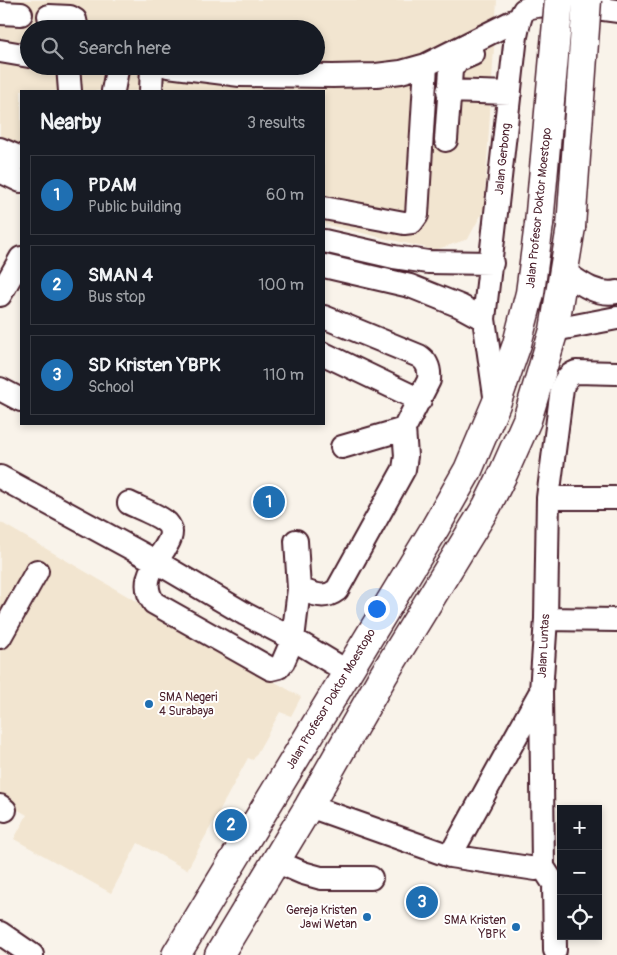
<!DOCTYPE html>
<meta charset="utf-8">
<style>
:root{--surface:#171b24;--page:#20242c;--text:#f1f3f6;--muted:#9ea1a6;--line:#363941;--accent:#1f6fb2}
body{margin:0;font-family:Pangolin,sans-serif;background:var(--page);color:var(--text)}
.controls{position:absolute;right:15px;bottom:15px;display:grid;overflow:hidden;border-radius:0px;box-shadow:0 2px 8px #0003}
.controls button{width:45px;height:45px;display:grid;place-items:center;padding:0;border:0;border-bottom:1px solid var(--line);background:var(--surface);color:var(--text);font:25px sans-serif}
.you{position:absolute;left:376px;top:608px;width:18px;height:18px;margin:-12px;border:4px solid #fff;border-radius:50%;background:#1a73e8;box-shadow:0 0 0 8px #1a73e833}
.badge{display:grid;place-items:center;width:32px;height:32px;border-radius:50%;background:var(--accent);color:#fff;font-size:16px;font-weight:700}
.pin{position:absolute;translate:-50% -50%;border:2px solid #fff;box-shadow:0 1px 5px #0006}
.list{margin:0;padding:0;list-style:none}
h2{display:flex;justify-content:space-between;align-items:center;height:65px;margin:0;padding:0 20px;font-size:21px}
h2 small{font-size:16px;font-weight:400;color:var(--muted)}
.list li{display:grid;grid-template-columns:32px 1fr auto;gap:15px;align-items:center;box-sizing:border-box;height:80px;margin:0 10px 10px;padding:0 10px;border:1px solid var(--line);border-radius:0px}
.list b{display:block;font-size:19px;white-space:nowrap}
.list p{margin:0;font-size:16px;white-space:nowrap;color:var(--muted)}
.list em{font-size:16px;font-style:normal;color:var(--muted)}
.icon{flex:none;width:28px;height:28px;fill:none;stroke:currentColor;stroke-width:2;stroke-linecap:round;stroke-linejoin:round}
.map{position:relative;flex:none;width:617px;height:955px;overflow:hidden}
.search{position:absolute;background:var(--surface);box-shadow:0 2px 8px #0003;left:20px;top:20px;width:305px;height:55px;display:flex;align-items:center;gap:12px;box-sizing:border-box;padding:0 18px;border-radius:28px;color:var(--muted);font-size:19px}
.panel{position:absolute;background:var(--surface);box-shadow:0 2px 8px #0003;left:20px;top:90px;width:305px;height:335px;border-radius:0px}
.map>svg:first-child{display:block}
</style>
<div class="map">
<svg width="617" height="955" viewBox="0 0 617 955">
<rect width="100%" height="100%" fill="#f9f3ea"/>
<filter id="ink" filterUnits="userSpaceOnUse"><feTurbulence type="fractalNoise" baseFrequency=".02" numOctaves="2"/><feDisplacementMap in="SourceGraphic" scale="10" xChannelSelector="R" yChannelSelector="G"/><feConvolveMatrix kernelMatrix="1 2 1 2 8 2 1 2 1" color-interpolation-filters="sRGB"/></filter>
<g filter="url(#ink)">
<path fill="#f2e5d0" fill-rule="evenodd" d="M0,0H497L484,209L468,239L435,250L324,224V91H21V149L0,138ZM29,29H316V66H29Z
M0,522L301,697L291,716L280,712L253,760L248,758L187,870L138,843L111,893L14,839L27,815L0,799Z"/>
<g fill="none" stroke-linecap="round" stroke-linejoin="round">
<g stroke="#4a1f2b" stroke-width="26">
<path id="minor" d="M0,13L21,14
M49,16L70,17L75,20L77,29
M0,51L29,56
M68,66L70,91
M168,66L240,75L333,76L376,75L401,72L426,65L520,18
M113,91L117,70L119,66
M151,91L152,66
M448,91L510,93
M446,140L451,70L457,61L473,54
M0,149L21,158
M0,171L21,181
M324,208L404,223L412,222L417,215L426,65
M324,241L394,257L428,262L492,263
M324,266L410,286L460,306L484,319
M563,271C580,283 596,296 617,292
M0,295L21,258
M324,317L419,356C428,362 430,370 429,380L404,429
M554,330L617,318
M324,354L420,400
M0,389L21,400
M496,403L484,319L516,36C518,28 519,17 524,10C537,0 598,8 617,11
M0,477L155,561L245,614L293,639L348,672
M548,498H617
M129,503C139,508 159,515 167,523C186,544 129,569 154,603L271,669L279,667L283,662L293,639L299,589L296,541
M299,589C314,594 324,600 337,590L404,469L406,456L404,429L342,447
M546,619L617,620
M0,637L37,571
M0,806L5,810
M309,806L450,856L536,869L543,867
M450,856L540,693
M275,861L303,873L321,878H371
M0,933L32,955
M555,950L554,884L543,867L541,691L546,619L548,498L562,388C565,380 568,375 576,372L617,373"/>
</g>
<g stroke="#4a1f2b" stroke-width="31">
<path id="major" d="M176,955L435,528L468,470L496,404L517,344L530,293L539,224
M219,955L309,806L383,676L487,506L503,474L527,420L554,330L571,227"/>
</g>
<use href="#minor" stroke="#fff" stroke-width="22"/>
<use href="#major" stroke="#fff" stroke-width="28"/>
<g stroke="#4a1f2b" stroke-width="31" stroke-linecap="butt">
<path id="major-bridge" d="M539,224L559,0
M571,227L587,0"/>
</g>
<use href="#major-bridge" stroke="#fff" stroke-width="28"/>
</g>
</g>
<g fill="#1f6fb2" stroke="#fff" stroke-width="2">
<circle cx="149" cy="704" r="5"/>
<circle cx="367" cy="917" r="5"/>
<circle cx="516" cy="927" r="5"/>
</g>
<g text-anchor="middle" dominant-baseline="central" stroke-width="4" stroke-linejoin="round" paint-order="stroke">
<g font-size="12" fill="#4a1f2b" stroke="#fff">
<text transform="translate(503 159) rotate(-84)">Jalan Gerbong</text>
<text transform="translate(539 208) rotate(-84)">Jalan Profesor Doktor Moestopo</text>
<text transform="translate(544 646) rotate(-87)">Jalan Luntas</text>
<text transform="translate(331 699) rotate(-59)">Jalan Profesor Doktor Moestopo</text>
</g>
<g font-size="12" fill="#4a1f2b" stroke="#fff" text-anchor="end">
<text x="159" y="697" text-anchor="start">SMA Negeri<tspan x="159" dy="14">4 Surabaya</tspan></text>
<text x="357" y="910">Gereja Kristen<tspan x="357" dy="14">Jawi Wetan</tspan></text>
<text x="506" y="920">SMA Kristen<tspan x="506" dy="14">YBPK</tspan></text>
</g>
</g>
</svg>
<div class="controls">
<button>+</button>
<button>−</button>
<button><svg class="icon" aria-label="locate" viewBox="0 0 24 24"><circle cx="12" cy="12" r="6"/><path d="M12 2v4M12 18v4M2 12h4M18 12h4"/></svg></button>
</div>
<div class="you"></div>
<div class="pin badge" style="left:269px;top:502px">1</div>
<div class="pin badge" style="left:231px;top:825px">2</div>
<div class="pin badge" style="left:422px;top:902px">3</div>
<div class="search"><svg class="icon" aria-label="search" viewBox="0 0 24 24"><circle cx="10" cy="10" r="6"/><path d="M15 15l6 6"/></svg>Search here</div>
<section class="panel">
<h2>Nearby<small>3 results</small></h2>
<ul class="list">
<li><span class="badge">1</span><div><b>PDAM</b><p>Public building</p></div><em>60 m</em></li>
<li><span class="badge">2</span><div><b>SMAN 4</b><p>Bus stop</p></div><em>100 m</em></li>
<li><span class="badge">3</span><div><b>SD Kristen YBPK</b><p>School</p></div><em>110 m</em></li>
</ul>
</section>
</div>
